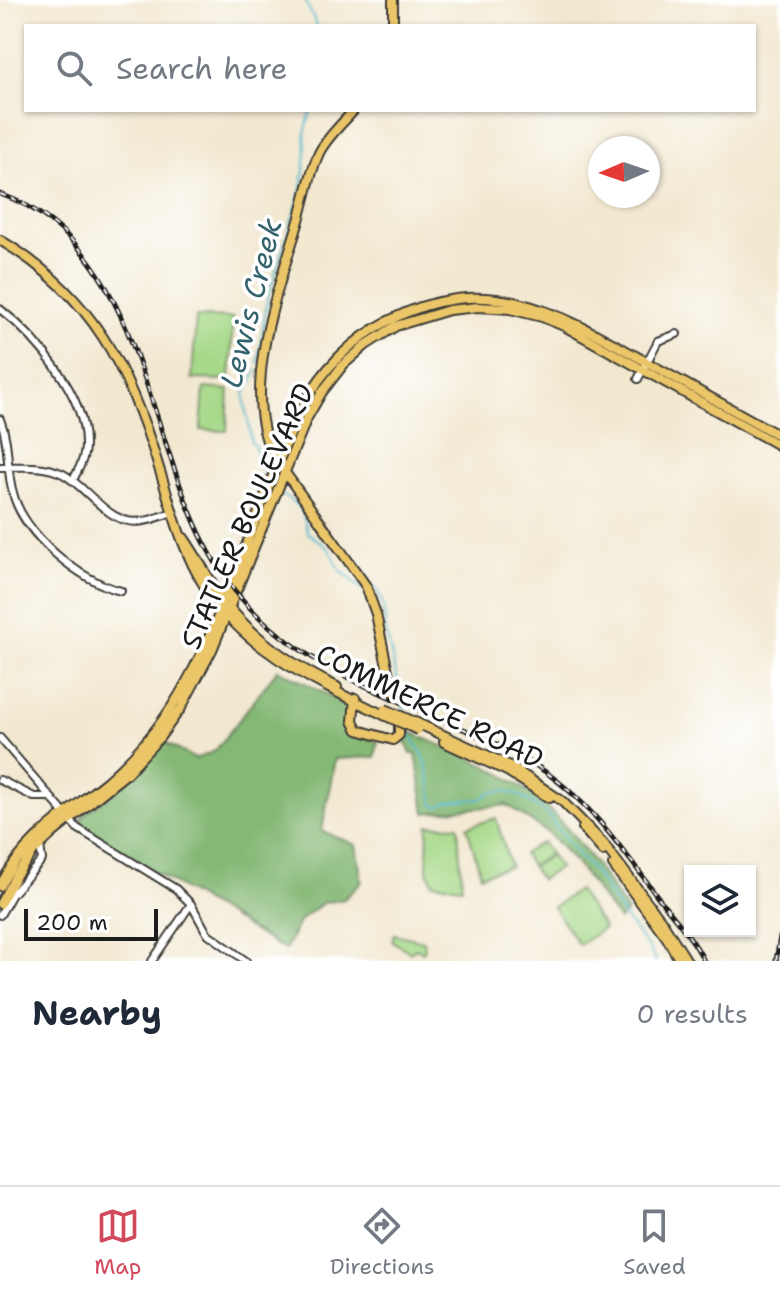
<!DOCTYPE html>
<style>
:root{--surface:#fff;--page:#f6f6f7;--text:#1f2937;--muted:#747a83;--line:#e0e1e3;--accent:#d1495b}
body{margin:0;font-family:"Shantell Sans",sans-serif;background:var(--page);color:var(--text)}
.controls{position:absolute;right:24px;bottom:24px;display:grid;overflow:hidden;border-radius:0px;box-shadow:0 2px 6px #0004}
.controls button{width:72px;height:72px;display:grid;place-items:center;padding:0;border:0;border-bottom:2px solid var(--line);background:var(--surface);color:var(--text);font:40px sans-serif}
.compass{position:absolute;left:588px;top:136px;width:72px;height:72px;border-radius:50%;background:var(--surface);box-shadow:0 2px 6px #0004;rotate:268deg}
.scale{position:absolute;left:24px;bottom:20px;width:134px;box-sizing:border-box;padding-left:8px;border:4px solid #1c1c1c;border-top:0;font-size:22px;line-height:28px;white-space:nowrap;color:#1c1c1c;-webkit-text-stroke:6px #fff;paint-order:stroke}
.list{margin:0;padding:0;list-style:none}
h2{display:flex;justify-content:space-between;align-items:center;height:104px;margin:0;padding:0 32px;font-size:34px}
h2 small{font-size:26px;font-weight:400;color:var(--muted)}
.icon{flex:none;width:44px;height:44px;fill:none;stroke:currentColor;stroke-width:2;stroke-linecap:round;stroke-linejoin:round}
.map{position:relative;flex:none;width:780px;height:961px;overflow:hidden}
.search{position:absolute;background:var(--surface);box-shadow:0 2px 6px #0004;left:24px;right:24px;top:24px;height:88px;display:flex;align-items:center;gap:20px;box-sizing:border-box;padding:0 28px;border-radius:0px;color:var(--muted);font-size:30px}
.sheet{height:224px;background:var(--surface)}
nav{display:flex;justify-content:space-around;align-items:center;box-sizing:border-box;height:112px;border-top:2px solid var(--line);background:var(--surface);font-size:22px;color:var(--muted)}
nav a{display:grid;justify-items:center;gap:4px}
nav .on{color:var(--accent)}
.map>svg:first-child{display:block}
</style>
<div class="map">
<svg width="780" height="961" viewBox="0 0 780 961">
<rect width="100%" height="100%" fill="#fff"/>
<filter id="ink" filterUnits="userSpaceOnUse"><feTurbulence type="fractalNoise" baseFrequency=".0125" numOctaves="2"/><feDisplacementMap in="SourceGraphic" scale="16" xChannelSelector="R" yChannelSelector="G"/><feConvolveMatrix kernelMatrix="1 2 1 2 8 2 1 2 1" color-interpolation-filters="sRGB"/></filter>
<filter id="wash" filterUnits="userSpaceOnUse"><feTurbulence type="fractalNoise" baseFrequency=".006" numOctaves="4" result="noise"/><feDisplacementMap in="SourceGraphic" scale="32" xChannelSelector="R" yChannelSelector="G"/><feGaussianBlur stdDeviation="1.8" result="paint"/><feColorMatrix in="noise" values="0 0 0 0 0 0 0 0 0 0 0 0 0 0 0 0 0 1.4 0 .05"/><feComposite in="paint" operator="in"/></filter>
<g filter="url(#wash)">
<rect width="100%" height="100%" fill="#f2e8d0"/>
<path fill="#a5d887" stroke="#607a52" stroke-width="2" d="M196,317L233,318L230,380L192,379Z
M204,388L229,390L227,431L201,430Z
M496,818L510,866L481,875L467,827Z
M428,825L458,826L462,887L433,883L427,870Z
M542,842L550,854L531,866L523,854Z
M551,855L559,868L540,880L532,867Z
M578,890L604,928L579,945L553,907Z
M394,934L424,941L425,949L423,952L416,948L410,952L392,941Z"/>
<path fill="#84b874" stroke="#506a48" stroke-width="2" d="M278,669L348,705V731L378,742L375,757L335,759L322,831L356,845L362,881L344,899L323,903L300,920L285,950L83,829L80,822L84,815L136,773L164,742L195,759L215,751Z
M406,730C440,746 480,760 511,780C562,812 596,863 627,912L619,920L575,862L548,833L507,805L425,813L416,754H411L403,735Z"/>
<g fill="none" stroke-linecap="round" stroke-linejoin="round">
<path stroke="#4fb7cd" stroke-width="2" d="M305,0L317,26
M258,364L267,300L302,187L306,153L305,134L311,110
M257,370C255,379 246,386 245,394C243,409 252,428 250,440L255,447L267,482
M281,494C303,510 301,503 307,532L329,549L340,570L363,590
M369,587L376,588L383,604L386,631L405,714
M410,731C413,743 421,749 425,760C430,774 431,790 434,805L438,807L447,802L481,799L491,792L505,791L519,795L546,813L578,855L595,873L632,927L650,950L656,961"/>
</g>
</g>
<g filter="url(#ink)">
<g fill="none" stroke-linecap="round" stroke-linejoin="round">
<g stroke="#3c3b37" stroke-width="10">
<path id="minor" d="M0,309C37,338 86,395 85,445C85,458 79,469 73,480
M638,379L658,341L677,334
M0,419C10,444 6,469 13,493C23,534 81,582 121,591
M0,467C21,467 43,464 63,474C89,488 110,528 143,521C153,520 163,515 173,512
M0,738L77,828L176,889L191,904L207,933L246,961
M0,780L34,797H50
M0,915L12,894L42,860L40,845
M152,961L191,904"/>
</g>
<g stroke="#3c3b37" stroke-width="12">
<path id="major" d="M393,26V0
M354,110C342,124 327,137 319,153C309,175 305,201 298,224C278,289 239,393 274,457L366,586L376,614L393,695
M0,240C93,295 129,369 159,468C172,509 182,551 205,587C248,653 318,683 386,716
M184,538C199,560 211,584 228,606C257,642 296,667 337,687
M355,698L353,721L358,730L393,740L399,735V726
M417,723L510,766L562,801L603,843L661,920L687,961
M444,742L507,771L549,798
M583,828L603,851
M613,865L667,938L680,961
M0,886C25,838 67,814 107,781C138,754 166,720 186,683C235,595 259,495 304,405C322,369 353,339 388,321C488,269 561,314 648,363C692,387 736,412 780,436
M0,904L16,875L34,851L53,833L126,774L160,737L181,708L212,650L307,418L322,392L343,365L366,345L396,326L449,310L478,307L510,309L542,317L564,326L780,446"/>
</g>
<use href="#minor" stroke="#fff" stroke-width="6"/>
<use href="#major" stroke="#ebc669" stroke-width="8"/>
<g stroke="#1c1c1c" stroke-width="5">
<path id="rail" d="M0,194C159,249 140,473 235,591C307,680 423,704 520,756C581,789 618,843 658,897C674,918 693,938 704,961
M776,961L780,937"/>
</g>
<use href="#rail" stroke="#fff" stroke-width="2" stroke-dasharray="6" stroke-linecap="butt"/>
<g stroke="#3c3b37" stroke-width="12" stroke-linecap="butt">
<path id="major-bridge" d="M385,709L417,723
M386,716L418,730"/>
</g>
<use href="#major-bridge" stroke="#ebc669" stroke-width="8"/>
</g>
</g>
<g text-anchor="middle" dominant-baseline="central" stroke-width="7" stroke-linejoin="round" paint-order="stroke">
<g font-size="28" fill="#1c1c1c" stroke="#fff">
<text transform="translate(247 516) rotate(-66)">STATLER BOULEVARD</text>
<text transform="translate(430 706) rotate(26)">COMMERCE ROAD</text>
</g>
<g font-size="30" font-style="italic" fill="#33626c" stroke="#fff">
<text transform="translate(251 303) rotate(-76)">Lewis Creek</text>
</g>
</g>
</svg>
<div class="controls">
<button><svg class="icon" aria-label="layers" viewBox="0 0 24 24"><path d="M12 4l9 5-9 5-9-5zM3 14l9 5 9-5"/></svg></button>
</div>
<svg class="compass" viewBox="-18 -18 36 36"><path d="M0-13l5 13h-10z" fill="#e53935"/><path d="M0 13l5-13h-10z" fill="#747a83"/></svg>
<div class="scale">200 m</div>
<div class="search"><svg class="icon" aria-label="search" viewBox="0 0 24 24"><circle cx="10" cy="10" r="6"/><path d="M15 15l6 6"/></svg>Search here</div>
</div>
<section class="sheet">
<h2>Nearby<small>0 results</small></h2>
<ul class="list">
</ul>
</section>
<nav>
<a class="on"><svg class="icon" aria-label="map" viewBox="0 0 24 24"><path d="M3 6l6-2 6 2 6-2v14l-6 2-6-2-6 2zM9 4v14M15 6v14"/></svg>Map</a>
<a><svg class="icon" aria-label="directions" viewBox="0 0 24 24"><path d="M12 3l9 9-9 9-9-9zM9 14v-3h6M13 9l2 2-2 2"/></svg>Directions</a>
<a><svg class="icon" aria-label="saved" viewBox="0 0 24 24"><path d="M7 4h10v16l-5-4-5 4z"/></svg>Saved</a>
</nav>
